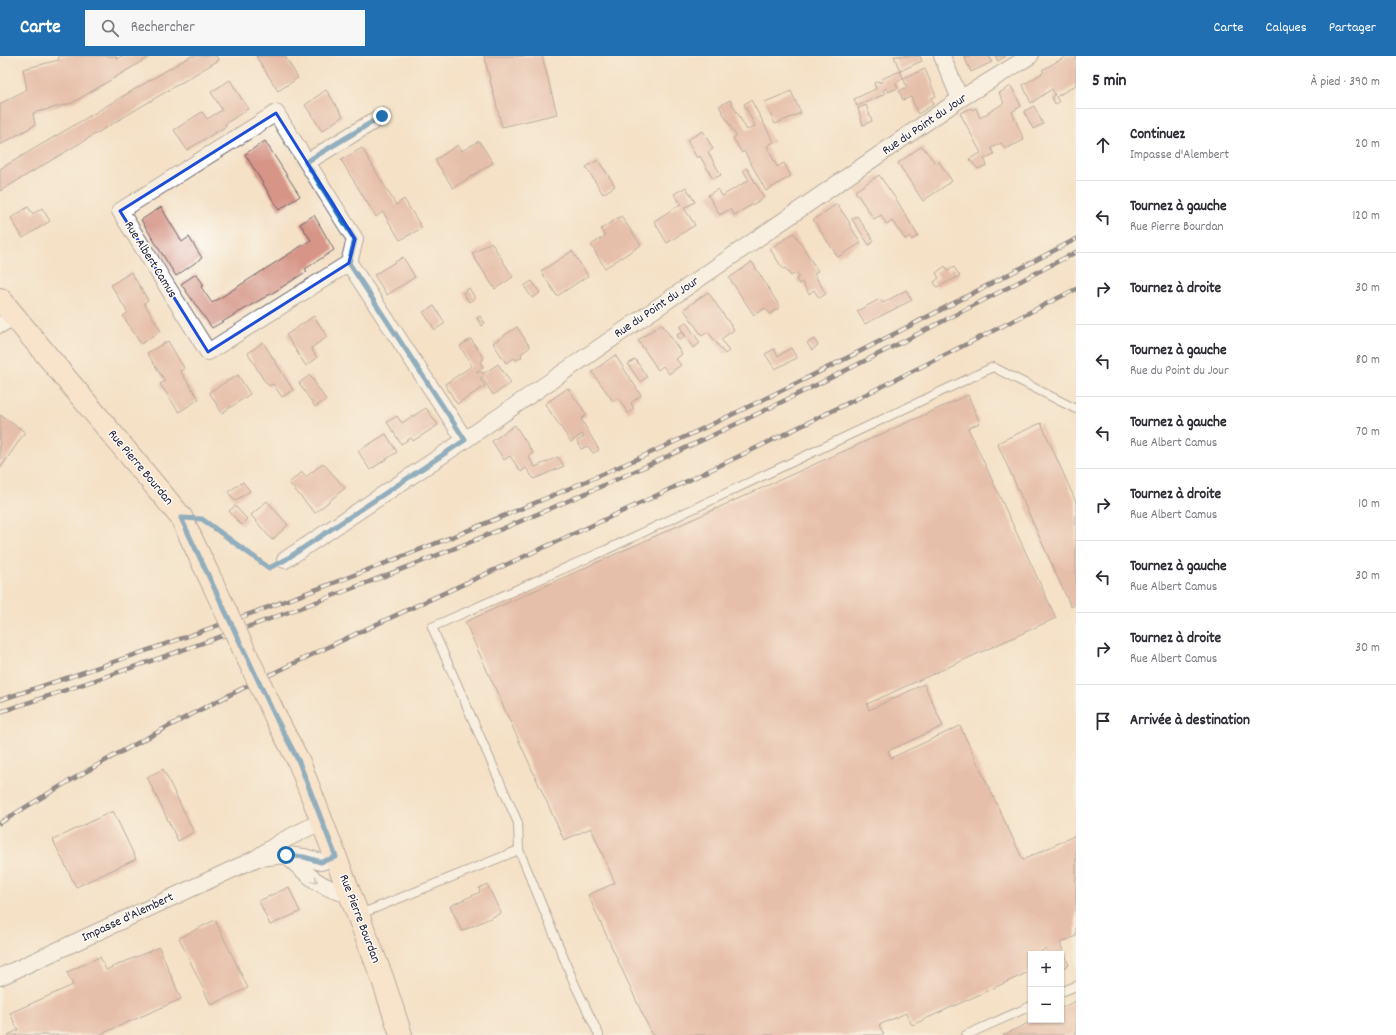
<!DOCTYPE html>
<html lang="fr">
<meta charset="utf-8">
<style>
:root{--surface:#fff;--page:#f7f7f7;--text:#2b2b33;--muted:#7c7c81;--line:#e1e1e2;--accent:#1f6fb2}
body{margin:0;font-family:Dekko,sans-serif;background:var(--page);color:var(--text)}
.controls{position:absolute;right:12px;bottom:12px;display:grid;overflow:hidden;border-radius:0px;box-shadow:0 1px 3px #0004}
.controls button{width:36px;height:36px;display:grid;place-items:center;padding:0;border:0;border-bottom:1px solid var(--line);background:var(--surface);color:var(--text);font:20px sans-serif}
.stop{position:absolute;width:12px;height:12px;margin:-9px;border:3px solid #1f6fb2;border-radius:50%;background:#fff}
.stop.end{background:#1f6fb2;border-color:#fff;box-shadow:0 1px 4px #0008}
.list{margin:0;padding:0;list-style:none}
h2{display:flex;justify-content:space-between;align-items:center;height:52px;margin:0;padding:0 16px;font-size:17px}
h2 small{font-size:13px;font-weight:400;color:var(--muted)}
.list li{display:grid;grid-template-columns:26px 1fr auto;gap:12px;align-items:center;box-sizing:border-box;height:72px;padding:0 16px;border-top:1px solid var(--line)}
.list b{display:block;font-size:15px;white-space:nowrap}
.list p{margin:0;font-size:13px;white-space:nowrap;color:var(--muted)}
.list em{font-size:13px;font-style:normal;color:var(--muted)}
.icon{flex:none;width:22px;height:22px;fill:none;stroke:currentColor;stroke-width:2;stroke-linecap:round;stroke-linejoin:round}
.map{position:relative;flex:none;width:1076px;height:979px;overflow:hidden}
header{display:flex;align-items:center;gap:24px;box-sizing:border-box;height:56px;padding:0 20px;background:var(--accent);color:#fff}
header strong{font-size:19px}
nav{display:flex;gap:22px;margin-inline-start:auto;font-size:14px}
.search{width:280px;height:36px;background:var(--page);display:flex;align-items:center;gap:10px;box-sizing:border-box;padding:0 14px;border-radius:0px;color:var(--muted);font-size:15px}
main{display:flex}
aside{flex:1;background:var(--surface)}
.map>svg:first-child{display:block}
</style>
<header>
<strong>Carte</strong>
<div class="search"><svg class="icon" aria-label="search" viewBox="0 0 24 24"><circle cx="10" cy="10" r="6"/><path d="M15 15l6 6"/></svg>Rechercher</div>
<nav><a>Carte</a><a>Calques</a><a>Partager</a></nav>
</header>
<main>
<div class="map">
<svg width="1076" height="979" viewBox="0 0 1076 979">
<rect width="100%" height="100%" fill="#fdfcf7"/>
<filter id="ink" filterUnits="userSpaceOnUse"><feTurbulence type="fractalNoise" baseFrequency=".025" numOctaves="2"/><feDisplacementMap in="SourceGraphic" scale="8" xChannelSelector="R" yChannelSelector="G"/><feConvolveMatrix kernelMatrix="1 2 1 2 8 2 1 2 1" color-interpolation-filters="sRGB"/></filter>
<filter id="wash" filterUnits="userSpaceOnUse"><feTurbulence type="fractalNoise" baseFrequency=".012" numOctaves="4" result="noise"/><feDisplacementMap in="SourceGraphic" scale="16" xChannelSelector="R" yChannelSelector="G"/><feGaussianBlur stdDeviation="0.9" result="paint"/><feColorMatrix in="noise" values="0 0 0 0 0 0 0 0 0 0 0 0 0 0 0 0 0 1.4 0 .05"/><feComposite in="paint" operator="in"/></filter>
<g filter="url(#wash)">
<rect width="100%" height="100%" fill="#f4e1c6"/>
<g id="blocks">
<path fill="#d69587" d="M58,0H116L117,3L121,0H151L72,47L33,57L35,69L0,89V48L27,33L23,13L59,4Z
M191,0H216L219,4L0,135V113Z
M256,0H285L298,22L278,35Z
M484,0H542L557,58L502,71Z
M894,0H920L922,5L900,15Z
M964,0H989L992,6L971,16Z
M995,0H1006L998,5Z
M1067,0H1076V29L1056,41L1059,46L1055,48L1052,41L1055,39L1052,33L1031,47L1023,29L1044,16L1042,14Z
M925,13L936,40L931,42L934,48L918,58L911,41L903,44L899,35L907,31L903,22Z
M900,15L903,22L896,27L898,32L888,36L886,32L883,34L885,38L857,50L854,43L876,33L874,27L879,25L880,27L883,25L882,23Z
M230,24L248,53L225,68L226,70L187,94L174,74L202,56L207,63L222,54L211,36Z
M1011,30L1021,50L1012,56L1024,84L1005,93L1001,87L991,92L994,98L984,103L987,109L978,113L969,103L981,97L960,57L971,52L972,54L976,52L980,62L1004,47L999,37Z
M326,34L343,60L322,75L305,49Z
M791,35L801,57L775,68L765,46Z
M730,44L747,74L755,70L744,48L751,44L774,86L767,90L777,111L784,107L791,120L766,135L744,95L742,97L733,82L736,80L719,50Z
M866,49L872,65L863,69L858,52Z
M1034,50L1043,68L1033,73L1024,55Z
M703,75L713,93L708,96L721,119L713,123L700,100L697,102L687,84Z
M265,85L300,140L279,154L245,98Z
M479,85L493,107L453,132L435,104L458,89L462,95Z
M922,90L936,108L939,106L952,125L923,145L898,107Z
M362,92L396,149L404,143L422,172L400,184L383,156L376,161L341,104Z
M598,104L615,130L603,138L586,111Z
M747,112L764,142L734,159L730,153L720,159L708,139L718,133L722,140L749,124L743,114Z
M879,119L898,146L918,180L911,184L909,181L905,183L892,165L887,169L881,159L874,163L855,135Z
M686,131L695,146L684,152L695,169L667,187L654,165L681,148L674,138Z
M837,148L850,167L849,168L861,187L838,201L813,164Z
M28,151L33,158L42,152L50,165L23,182L11,162Z
M161,151L182,186L189,181L202,202L176,220L141,164Z
M314,159L334,194L305,213L307,215L279,233L212,272L181,228L196,218L204,229L201,231L212,247L311,184L300,168Z
M621,160L641,189L605,212L591,189L605,180L601,173Z
M857,160L874,185L869,189L852,163Z
M794,177L818,215L814,218L826,238L819,242L814,234L809,238L802,226L799,228L796,223L799,221L796,217L791,220L785,212L783,213L770,193Z
M491,186L513,221L495,233L472,198Z
M572,195L588,220L557,240L541,215Z
M403,201L415,221L387,239L374,219Z
M752,206L780,251L770,258L765,252L754,259L729,222Z
M945,210L948,215L954,211L960,220L937,231L934,226L939,222L936,217Z
M131,216L148,244L144,247L161,275L141,288L123,260L128,257L111,229Z
M532,225L540,237L532,242L524,230Z
M469,232L475,242L469,246L463,237Z
M906,234L912,244L865,268L857,255L880,243L883,247Z
M708,236L734,274L721,283L729,295L725,298L708,276L702,280L684,253Z
M434,250L445,267L435,274L423,256Z
M314,260L327,281L311,292L317,302L306,310L286,279Z
M480,260L485,267L482,270L477,262Z
M686,266L700,287L693,292L680,271Z
M662,268L682,298L676,303L681,309L669,318L663,310L658,314L638,284Z
M517,271L530,291L521,298L522,301L516,304L514,302L506,307L493,287Z
M682,276L685,280L680,284L677,279Z
M471,283L484,303L480,306L483,311L476,316L477,317L481,315L483,318L498,308L511,327L493,339L482,321L480,322L485,330L457,348L445,328L472,310L460,290Z
M814,283L818,289L812,294L807,287Z
M168,285L184,312L180,315L199,343L179,356L160,328L165,325L147,297Z
M263,286L293,334L282,341L273,328L269,330L263,323L248,297Z
M791,292L797,302L775,313L765,298L774,293L778,300Z
M615,299L641,339L631,347L634,353L628,357L618,342L613,345L592,316Z
M635,303L647,321L640,326L628,308Z
M238,319L250,338L222,357L209,336Z
M310,319L326,344L315,351L299,327Z
M568,332L587,359L581,363L599,394L593,397L588,390L581,393L577,385L584,381L582,378L571,386L545,348Z
M968,339L980,367L968,372L1056,562L867,648L869,654L924,628L943,670L888,695L891,702L960,670L1023,804L1076,779V880L1060,887L1069,909L1061,913V898H1049L1046,893L1036,898H1031V915L912,969L906,957L879,969L884,979H652L588,839L615,827L591,772L564,784L465,566Z
M426,352L438,369L413,385L411,382L401,388L387,366L397,360L402,367Z
M0,359L25,376L0,413Z
M1041,367L1076,446V548L1071,551L997,387Z
M515,369L533,397L528,400L535,411L558,401L564,410L534,423L526,412L521,416L510,400L504,404L492,385Z
M386,378L397,396L370,414L358,395Z
M323,407L345,432L315,457L289,427L302,416L306,421Z
M243,426L250,435L235,445L228,436Z
M267,445L288,469L272,484L251,459Z
M235,450L247,463L241,469L229,455Z
M163,713L194,776L178,785L147,721Z
M113,755L136,803L76,831L53,784Z
M487,828L501,857L462,875L450,850L480,836L479,832Z
M289,831L300,856L270,869L259,845Z
M215,864L248,932L211,949L179,882Z
M159,891L181,943L99,979H8L18,974L10,957L73,929L67,916L100,901L106,914Z
M1076,945V979H1003L1035,964H1061V952Z"/>
</g>
</g>
<g filter="url(#ink)">
<use href="#blocks" fill-opacity="0" stroke="#6c656c" stroke-width="1"/>
<g fill="none" stroke-linecap="round" stroke-linejoin="round">
<g stroke="#6c656c" stroke-width="10">
<path id="lane" d="M358,859L519,794
M1061,936L1076,930
M599,979L575,929L519,794L518,767L432,571L606,494L993,311L1076,353
M966,979L1031,950"/>
</g>
<g stroke="#6c656c" stroke-width="18">
<path id="street" d="M942,0L960,43
M307,106L382,60
M349,207L208,296L120,155L276,57L355,183L349,207L465,384
M0,269L15,260
M285,504L465,384L960,43L1030,0
M286,799C305,817 322,834 349,838
M259,802L286,799L304,801L321,806L336,801
M0,921L255,803L282,785L322,765"/>
</g>
<g stroke="#6c656c" stroke-width="24">
<path id="secondary" d="M0,243L181,461L212,526
M276,662L299,706L383,924L401,979"/>
</g>
<path stroke="#6c656c" stroke-width="2.5" stroke-dasharray="3 3" stroke-linecap="butt" d="M209,469L269,511"/>
<use href="#lane" stroke="#fff" stroke-width="8"/>
<use href="#street" stroke="#fff" stroke-width="16"/>
<use href="#secondary" stroke="#fde4d0" stroke-width="22"/>
<g stroke="#22223b" stroke-width="4.5">
<path id="rail" d="M0,644C217,573 430,495 639,402C787,335 932,259 1076,183
M0,656C218,584 435,507 644,411C791,344 933,271 1076,196
M0,767C197,643 410,554 621,456C774,385 925,309 1076,233"/>
</g>
<use href="#rail" stroke="#fdfcf7" stroke-width="3" stroke-dasharray="9" stroke-linecap="butt"/>
<g stroke="#6c656c" stroke-width="24" stroke-linecap="butt">
<path id="secondary-bridge" d="M212,526L276,662"/>
</g>
<use href="#secondary-bridge" stroke="#fde4d0" stroke-width="22"/>
</g>
<defs><path id="oneway-chevron" d="M-2-3.5L2.5 0L-2 3.5" fill="none" stroke-width="1.6" stroke-linecap="round" stroke-linejoin="round"/></defs>
<use stroke="#9c9ca7" href="#oneway-chevron" transform="translate(315 824) rotate(36)"/>
</g>
<g fill="none" stroke-linecap="round" stroke-linejoin="round" filter="url(#ink)">
<path stroke="#1f6fb2" stroke-width="5" d="M286,799L304,801L321,806L336,801L299,706L276,662L181,462L202,463L269,512L285,504L465,384L349,207L355,184L306,106L382,60"/>
</g>
<path d="M0 0H1076V979H0ZM276,57L355,183L349,207L208,296L120,155Z" fill="#f4e1c6" fill-opacity=".55" fill-rule="evenodd"/>
<path fill="none" stroke="#1d4ed8" stroke-width="3" stroke-linejoin="round" d="M276,57L355,183L349,207L208,296L120,155Z"/>
<g text-anchor="middle" dominant-baseline="central" stroke-width="3" stroke-linejoin="round" paint-order="stroke">
<g font-size="13" fill="#22223b" stroke="#fdfcf7">
<text transform="translate(925 69) rotate(-34)">Rue du Point du Jour</text>
<text transform="translate(150 204) rotate(58)">Rue Albert Camus</text>
<text transform="translate(657 252) rotate(-34)">Rue du Point du Jour</text>
<text transform="translate(140 412) rotate(50)">Rue Pierre Bourdan</text>
<text transform="translate(128 862) rotate(-25)">Impasse d'Alembert</text>
<text transform="translate(359 863) rotate(69)">Rue Pierre Bourdan</text>
</g>
</g>
</svg>
<div class="controls">
<button>+</button>
<button>−</button>
</div>
<div class="stop" style="left:286px;top:799px"></div>
<div class="stop end" style="left:382px;top:60px"></div>
</div>
<aside>
<h2>5 min<small>À pied · 390 m</small></h2>
<ul class="list">
<li><svg class="icon" aria-label="ahead" viewBox="0 0 24 24"><path d="M12 20V5M6 11l6-6 6 6"/></svg><div><b>Continuez</b><p>Impasse d'Alembert</p></div><em>20 m</em></li>
<li><svg class="icon" aria-label="left" viewBox="0 0 24 24"><path d="M17 20v-9H6M10 6l-5 5 5 5"/></svg><div><b>Tournez à gauche</b><p>Rue Pierre Bourdan</p></div><em>120 m</em></li>
<li><svg class="icon" aria-label="right" viewBox="0 0 24 24"><path d="M7 20v-9h11M14 6l5 5-5 5"/></svg><div><b>Tournez à droite</b></div><em>30 m</em></li>
<li><svg class="icon" aria-label="left" viewBox="0 0 24 24"><path d="M17 20v-9H6M10 6l-5 5 5 5"/></svg><div><b>Tournez à gauche</b><p>Rue du Point du Jour</p></div><em>80 m</em></li>
<li><svg class="icon" aria-label="left" viewBox="0 0 24 24"><path d="M17 20v-9H6M10 6l-5 5 5 5"/></svg><div><b>Tournez à gauche</b><p>Rue Albert Camus</p></div><em>70 m</em></li>
<li><svg class="icon" aria-label="right" viewBox="0 0 24 24"><path d="M7 20v-9h11M14 6l5 5-5 5"/></svg><div><b>Tournez à droite</b><p>Rue Albert Camus</p></div><em>10 m</em></li>
<li><svg class="icon" aria-label="left" viewBox="0 0 24 24"><path d="M17 20v-9H6M10 6l-5 5 5 5"/></svg><div><b>Tournez à gauche</b><p>Rue Albert Camus</p></div><em>30 m</em></li>
<li><svg class="icon" aria-label="right" viewBox="0 0 24 24"><path d="M7 20v-9h11M14 6l5 5-5 5"/></svg><div><b>Tournez à droite</b><p>Rue Albert Camus</p></div><em>30 m</em></li>
<li><svg class="icon" aria-label="arrive" viewBox="0 0 24 24"><path d="M6 21V4h12l-3 4 3 4H6"/></svg><div><b>Arrivée à destination</b></div></li>
</ul>
</aside>
</main>
